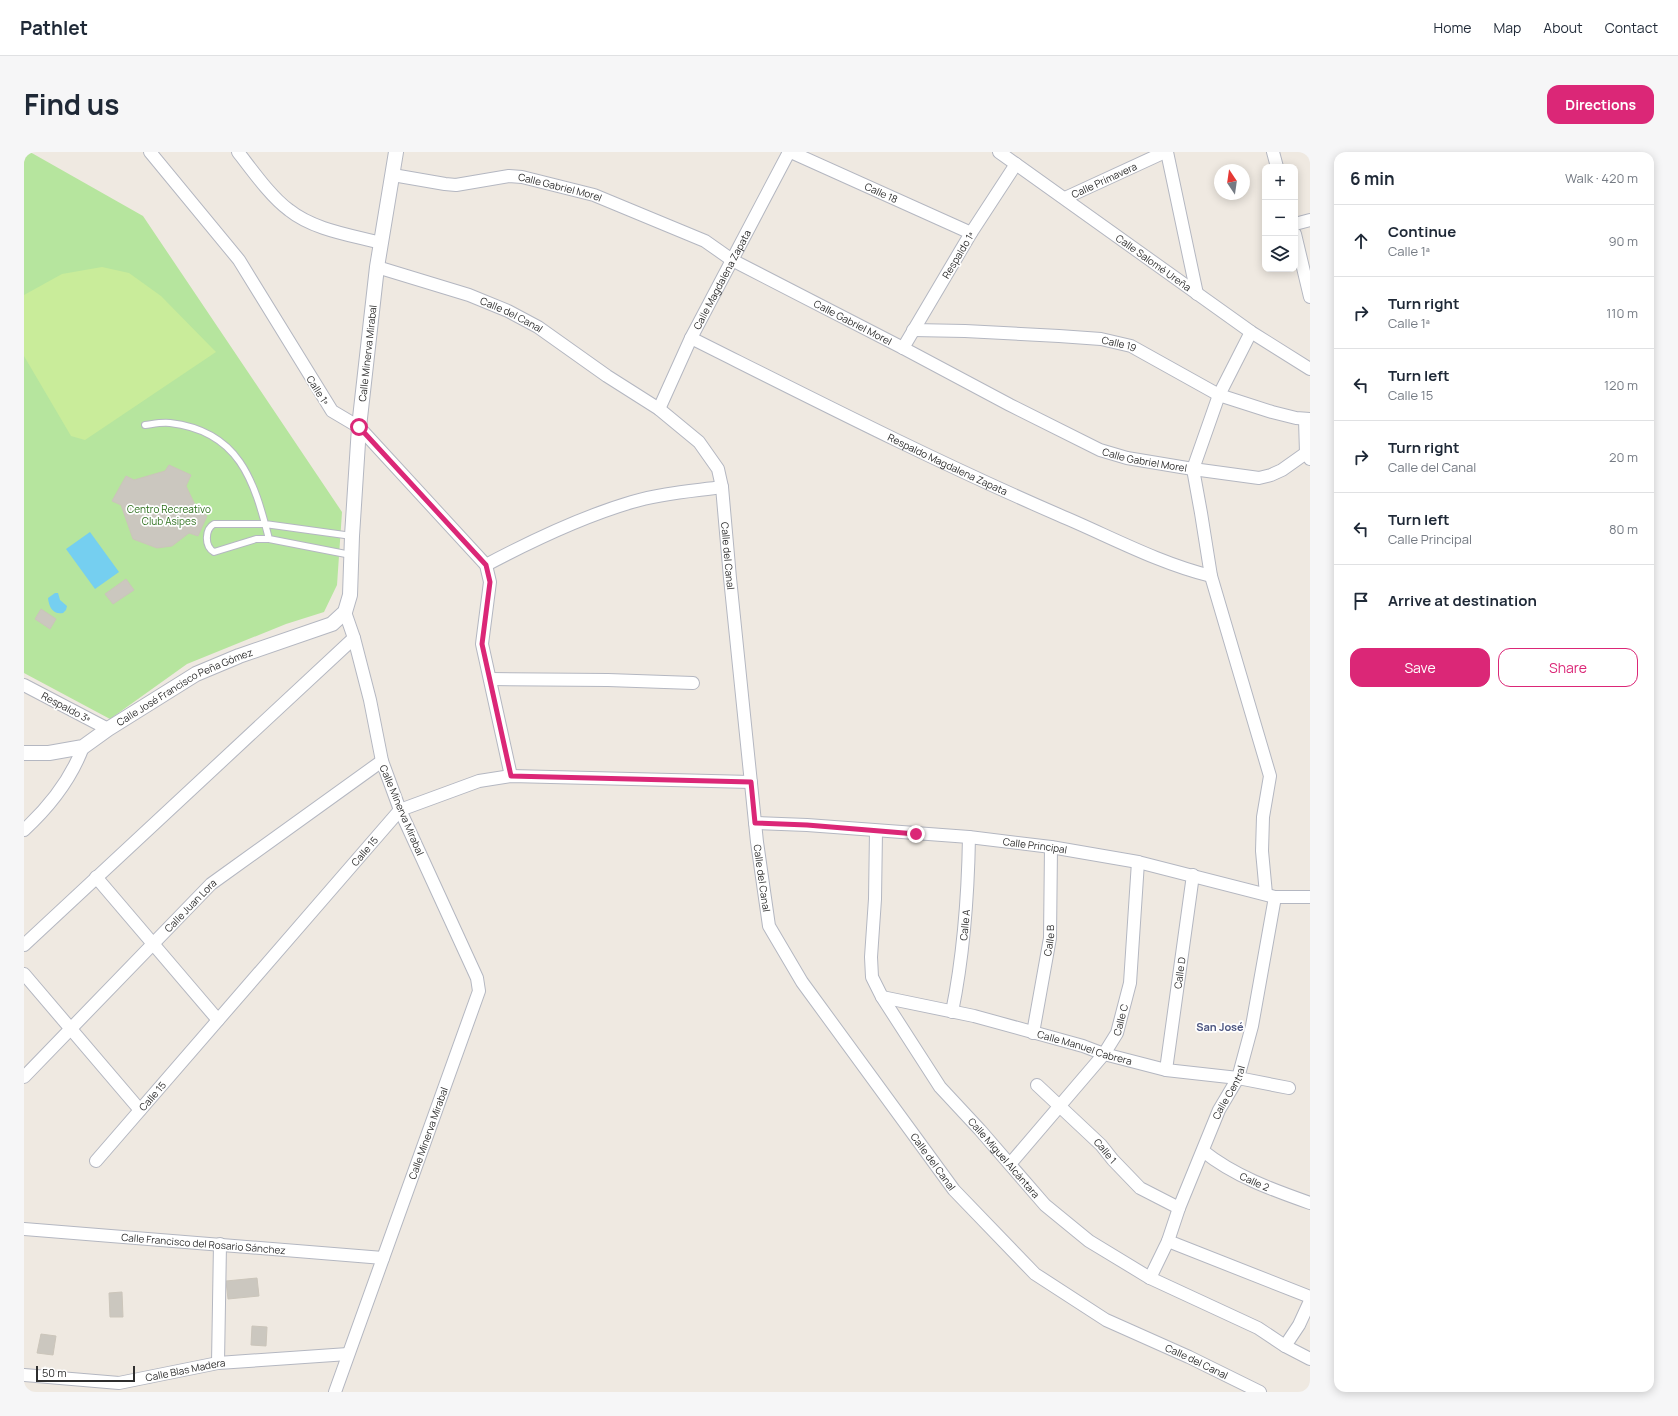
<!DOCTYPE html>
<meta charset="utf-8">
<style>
:root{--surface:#fff;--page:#f6f6f7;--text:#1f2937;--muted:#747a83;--line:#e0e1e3;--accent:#db2777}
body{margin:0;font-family:Manrope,sans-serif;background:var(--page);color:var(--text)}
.controls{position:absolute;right:12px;top:12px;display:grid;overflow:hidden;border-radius:8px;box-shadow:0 2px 10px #0003}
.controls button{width:36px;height:36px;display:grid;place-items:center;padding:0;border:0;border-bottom:1px solid var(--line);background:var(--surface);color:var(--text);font:20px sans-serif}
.compass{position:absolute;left:1190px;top:12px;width:36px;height:36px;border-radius:50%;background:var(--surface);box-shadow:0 2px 10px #0003;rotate:347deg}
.scale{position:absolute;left:12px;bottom:10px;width:99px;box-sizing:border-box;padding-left:4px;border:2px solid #2e2e2e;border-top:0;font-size:11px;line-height:14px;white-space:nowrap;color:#2e2e2e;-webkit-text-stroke:3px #fff;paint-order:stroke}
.stop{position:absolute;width:12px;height:12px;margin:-9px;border:3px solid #db2777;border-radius:50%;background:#fff}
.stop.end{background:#db2777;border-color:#fff;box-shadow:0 1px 4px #0008}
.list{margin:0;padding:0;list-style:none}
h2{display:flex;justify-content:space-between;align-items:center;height:52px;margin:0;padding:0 16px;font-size:17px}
h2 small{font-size:13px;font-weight:400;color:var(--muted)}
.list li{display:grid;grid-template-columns:26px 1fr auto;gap:12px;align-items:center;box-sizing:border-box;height:72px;padding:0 16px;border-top:1px solid var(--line)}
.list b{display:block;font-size:15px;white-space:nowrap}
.list p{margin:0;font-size:13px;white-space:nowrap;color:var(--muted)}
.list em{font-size:13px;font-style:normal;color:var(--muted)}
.actions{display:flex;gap:8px;padding:12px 16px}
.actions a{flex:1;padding:9px 0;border:1px solid var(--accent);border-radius:12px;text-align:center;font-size:14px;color:var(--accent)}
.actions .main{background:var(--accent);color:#fff}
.icon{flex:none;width:22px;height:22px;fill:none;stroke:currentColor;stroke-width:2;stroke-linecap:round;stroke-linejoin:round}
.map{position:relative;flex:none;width:1286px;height:1240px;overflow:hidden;border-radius:12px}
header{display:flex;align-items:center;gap:24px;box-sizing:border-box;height:56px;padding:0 20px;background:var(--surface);border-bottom:1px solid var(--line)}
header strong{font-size:19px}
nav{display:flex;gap:22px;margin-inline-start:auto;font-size:14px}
.intro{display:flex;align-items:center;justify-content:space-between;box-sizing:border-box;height:96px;padding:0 24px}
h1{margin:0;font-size:28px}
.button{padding:10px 18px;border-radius:12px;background:var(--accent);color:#fff;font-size:14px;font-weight:700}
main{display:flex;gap:24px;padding:0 24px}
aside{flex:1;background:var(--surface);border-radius:12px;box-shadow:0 2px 10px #0003}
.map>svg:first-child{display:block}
</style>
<header>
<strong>Pathlet</strong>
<nav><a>Home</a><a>Map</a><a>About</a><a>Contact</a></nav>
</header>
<div class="intro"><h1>Find us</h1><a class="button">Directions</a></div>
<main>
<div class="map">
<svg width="1286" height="1240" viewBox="0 0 1286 1240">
<rect width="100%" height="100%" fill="#efe9e1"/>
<path fill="#b6e59e" d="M0,0H6L119,64L318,360L313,433L300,460L262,472L163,512L86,567L0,521Z"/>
<path fill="#c9ec9a" d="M78,115L105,121L137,144L192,200L61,288L47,284L0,204V143L38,122Z"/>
<path fill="#75cff0" d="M66,380L95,420L71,437L42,397Z
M31,441H34L36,448L43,454L42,458L39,461C29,463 25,455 24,446Z"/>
<path fill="#cbc7bf" stroke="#cbc5ba" d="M145,313L167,323L162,334L174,359L183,364L174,384L165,381L148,394L133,396L109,387L97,353L88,349L102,324L110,328L141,319Z
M102,427L110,438L89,452L81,442Z
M17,457L32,467L26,477L11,467Z
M233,1126L235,1144L204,1147L202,1129Z
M98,1140L99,1165H86L85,1141Z
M228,1174L243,1175L242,1194L227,1193Z
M17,1182L32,1184L29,1203L13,1201Z"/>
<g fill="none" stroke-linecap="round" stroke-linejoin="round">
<g stroke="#b4b7c1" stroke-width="8">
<path id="service" d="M121,273C129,272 138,270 146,271C215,279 230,328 245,387
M327,403L245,387H232L190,400C180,394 181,377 190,372H241L328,384"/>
</g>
<g stroke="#b4b7c1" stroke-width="14">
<g id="minor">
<path d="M126,0L215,108L308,259L335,275L462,413L466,430L458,492L487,624"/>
<path d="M214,0C228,18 247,45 265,58C290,78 327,83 357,91"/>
<path id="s1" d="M767,0L947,81"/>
<path id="s2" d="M975,0L1227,180L1286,217"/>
<path d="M1143,0L1173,142"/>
<path d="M1249,0L1253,15"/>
<path id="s3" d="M369,23L421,32L432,33L485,24L498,25L570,43L681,89L708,108L879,196L986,253L1076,298L1103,306L1169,317L1235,326L1247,323L1258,318L1282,301"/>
<path id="s4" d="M1041,46L1141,0"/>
<path d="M1271,72L1286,68"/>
<path d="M1271,82L1286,145"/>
<path id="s5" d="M353,115L445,143L484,159L514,175L583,224L635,257L675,290L694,317L698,335L706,426L733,690L745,774L778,830L930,1038L1011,1122L1082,1168L1165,1205L1236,1240"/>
<path id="s6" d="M889,178L941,179L1035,184L1077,187L1107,194L1195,243L1248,260L1272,266L1286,267"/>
<path d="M1227,180L1195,243L1169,317L1177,361L1187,424L1246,624L1239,665L1238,699L1242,742"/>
<path id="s7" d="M667,186C789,247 910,309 1035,363C1085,384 1134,411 1187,424"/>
<path d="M879,196L947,81L992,12"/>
<path id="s8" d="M635,257L667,186L765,0"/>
<path d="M1281,267L1282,301L1286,307"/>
<path d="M462,413C509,388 557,365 608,350C637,341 669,339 698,335"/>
<path d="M466,527L584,528L669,531"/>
<path d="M0,533L84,577"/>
<path id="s9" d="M731,671L783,673L945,685L1027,695L1114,710L1251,745H1286"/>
<path d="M0,678C25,655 47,627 59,595"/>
<path id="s10" d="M852,679L851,747L847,805L848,825L858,845L916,935L956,978L1021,1053L1065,1089L1126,1126L1234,1176L1261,1194L1286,1207"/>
<path d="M72,725L194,868"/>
<path d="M0,793L330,486"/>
<path d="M0,822L116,958"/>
<path id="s11" d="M858,845L950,864L1059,894L1080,902L1142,918L1214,926L1265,936"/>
<path id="s12" d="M928,860C940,801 944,746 945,685"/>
<path id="s13" d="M1009,881L1026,786L1027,695"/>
<path id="s14" d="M1142,918L1169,723"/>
<path id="s15" d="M0,925L187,732L358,609"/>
<path id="s16" d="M1013,933L1077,993L1089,1008L1116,1036L1155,1056"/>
<path id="s17" d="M1179,999C1210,1024 1249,1038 1286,1051"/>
<path id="s18" d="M72,1009L376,658L455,629L487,624L727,630"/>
<path id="s19" d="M986,1012L1080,902L1093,881L1106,831L1114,710"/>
<path id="s20" d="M0,1077L359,1106"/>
<path d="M1144,1089L1286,1145"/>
<path id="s21" d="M1126,1126L1144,1089L1155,1056L1195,958L1214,926L1228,874L1251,745"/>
<path d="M1261,1194L1275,1173L1286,1149"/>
<path d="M194,1211L196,1092"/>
<path id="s22" d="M0,1223L95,1231L194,1211L324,1202"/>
<path id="s23" d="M311,1240L455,839L453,826L376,658L358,609L346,548L330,486L321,460"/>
</g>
</g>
<g stroke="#b4b7c1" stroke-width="16">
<g id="tertiary">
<path id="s24" d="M0,601H25L59,595L84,577L172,522L215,504L308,472L321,460L326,443L328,384L335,275L353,115L372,0"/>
</g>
</g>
<use href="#service" stroke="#fff" stroke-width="6"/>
<use href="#minor" stroke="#fff" stroke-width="12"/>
<use href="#tertiary" stroke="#fff" stroke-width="14"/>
</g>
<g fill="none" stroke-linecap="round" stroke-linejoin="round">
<path stroke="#db2777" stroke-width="5" d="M335,275L462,413L466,430L458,492L487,624L727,630L731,671L783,673L892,682"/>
</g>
<g text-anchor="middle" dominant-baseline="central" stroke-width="3.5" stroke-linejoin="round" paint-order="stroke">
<g font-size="10" fill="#2e2e2e" stroke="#fff">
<text stroke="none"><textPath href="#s4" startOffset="43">Calle Primavera</textPath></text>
<text stroke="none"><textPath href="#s3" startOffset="170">Calle Gabriel Morel</textPath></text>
<text stroke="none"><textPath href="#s1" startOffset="99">Calle 18</textPath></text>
<text transform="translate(934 103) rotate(-59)">Respaldo 1ª</text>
<text stroke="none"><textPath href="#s2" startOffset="190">Calle Salomé Ureña</textPath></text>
<text stroke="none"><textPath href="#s8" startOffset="144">Calle Magdalena Zapata</textPath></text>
<text stroke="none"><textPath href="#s5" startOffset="143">Calle del Canal</textPath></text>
<text stroke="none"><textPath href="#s3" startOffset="494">Calle Gabriel Morel</textPath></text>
<text stroke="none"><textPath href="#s6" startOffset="207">Calle 19</textPath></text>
<text stroke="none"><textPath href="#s24" startOffset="617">Calle Minerva Mirabal</textPath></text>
<text transform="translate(294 238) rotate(58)">Calle 1ª</text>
<text stroke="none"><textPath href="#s3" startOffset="818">Calle Gabriel Morel</textPath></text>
<text stroke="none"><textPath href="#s7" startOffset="286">Respaldo Magdalena Zapata</textPath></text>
<text stroke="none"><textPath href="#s5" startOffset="491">Calle del Canal</textPath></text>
<text stroke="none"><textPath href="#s24" startOffset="178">Calle José Francisco Peña Gómez</textPath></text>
<text transform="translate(42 555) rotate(28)">Respaldo 3ª</text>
<text transform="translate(378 658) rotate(67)">Calle Minerva Mirabal</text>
<text stroke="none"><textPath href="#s9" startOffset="281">Calle Principal</textPath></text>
<text stroke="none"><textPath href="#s18" startOffset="410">Calle 15</textPath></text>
<text stroke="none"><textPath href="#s5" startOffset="815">Calle del Canal</textPath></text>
<text stroke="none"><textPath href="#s15" startOffset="239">Calle Juan Lora</textPath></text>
<text stroke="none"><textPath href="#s12" startOffset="88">Calle A</textPath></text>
<text stroke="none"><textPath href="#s13" startOffset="94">Calle B</textPath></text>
<text stroke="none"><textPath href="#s14" startOffset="98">Calle D</textPath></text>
<text stroke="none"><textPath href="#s19" startOffset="183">Calle C</textPath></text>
<text stroke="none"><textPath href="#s11" startOffset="209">Calle Manuel Cabrera</textPath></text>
<text stroke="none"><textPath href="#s21" startOffset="202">Calle Central</textPath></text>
<text stroke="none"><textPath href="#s18" startOffset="86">Calle 15</textPath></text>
<text stroke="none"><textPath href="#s23" startOffset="275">Calle Minerva Mirabal</textPath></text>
<text stroke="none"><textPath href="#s16" startOffset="95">Calle 1</textPath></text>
<text stroke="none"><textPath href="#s10" startOffset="371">Calle Miguel Alcántara</textPath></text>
<text stroke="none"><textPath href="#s5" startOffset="1151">Calle del Canal</textPath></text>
<text stroke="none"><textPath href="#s17" startOffset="60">Calle 2</textPath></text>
<text stroke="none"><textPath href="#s20" startOffset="180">Calle Francisco del Rosario Sánchez</textPath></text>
<text stroke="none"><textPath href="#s5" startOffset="1487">Calle del Canal</textPath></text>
<text stroke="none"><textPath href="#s22" startOffset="163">Calle Blas Madera</textPath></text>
</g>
<g font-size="10" fill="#2c6e1b" stroke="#fff">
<text x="145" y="357">Centro Recreativo<tspan x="145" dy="12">Club Asipes</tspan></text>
</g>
<g font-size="11" font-weight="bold" fill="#4d5680" stroke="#fff">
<text x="1196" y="874">San José</text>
</g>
</g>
</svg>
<div class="controls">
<button>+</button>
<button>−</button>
<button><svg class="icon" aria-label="layers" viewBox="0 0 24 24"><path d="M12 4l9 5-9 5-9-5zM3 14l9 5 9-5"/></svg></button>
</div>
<svg class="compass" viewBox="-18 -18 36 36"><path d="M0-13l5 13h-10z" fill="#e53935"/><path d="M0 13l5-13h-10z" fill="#747a83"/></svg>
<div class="scale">50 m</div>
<div class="stop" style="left:335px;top:275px"></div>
<div class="stop end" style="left:892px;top:682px"></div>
</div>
<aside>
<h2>6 min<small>Walk · 420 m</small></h2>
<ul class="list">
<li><svg class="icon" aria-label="ahead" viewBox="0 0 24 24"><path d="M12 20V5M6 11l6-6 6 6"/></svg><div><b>Continue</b><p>Calle 1ª</p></div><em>90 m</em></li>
<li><svg class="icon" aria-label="right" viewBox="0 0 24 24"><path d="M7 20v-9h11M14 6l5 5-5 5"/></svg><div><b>Turn right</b><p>Calle 1ª</p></div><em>110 m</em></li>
<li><svg class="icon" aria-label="left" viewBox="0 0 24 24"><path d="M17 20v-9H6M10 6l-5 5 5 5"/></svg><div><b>Turn left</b><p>Calle 15</p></div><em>120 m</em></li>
<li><svg class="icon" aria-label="right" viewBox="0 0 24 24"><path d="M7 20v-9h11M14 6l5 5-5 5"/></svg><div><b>Turn right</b><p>Calle del Canal</p></div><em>20 m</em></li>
<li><svg class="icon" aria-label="left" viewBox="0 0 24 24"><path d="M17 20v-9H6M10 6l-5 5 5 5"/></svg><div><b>Turn left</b><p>Calle Principal</p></div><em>80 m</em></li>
<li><svg class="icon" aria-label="arrive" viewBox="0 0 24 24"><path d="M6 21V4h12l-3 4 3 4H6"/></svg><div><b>Arrive at destination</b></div></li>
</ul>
<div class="actions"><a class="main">Save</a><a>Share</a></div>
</aside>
</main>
